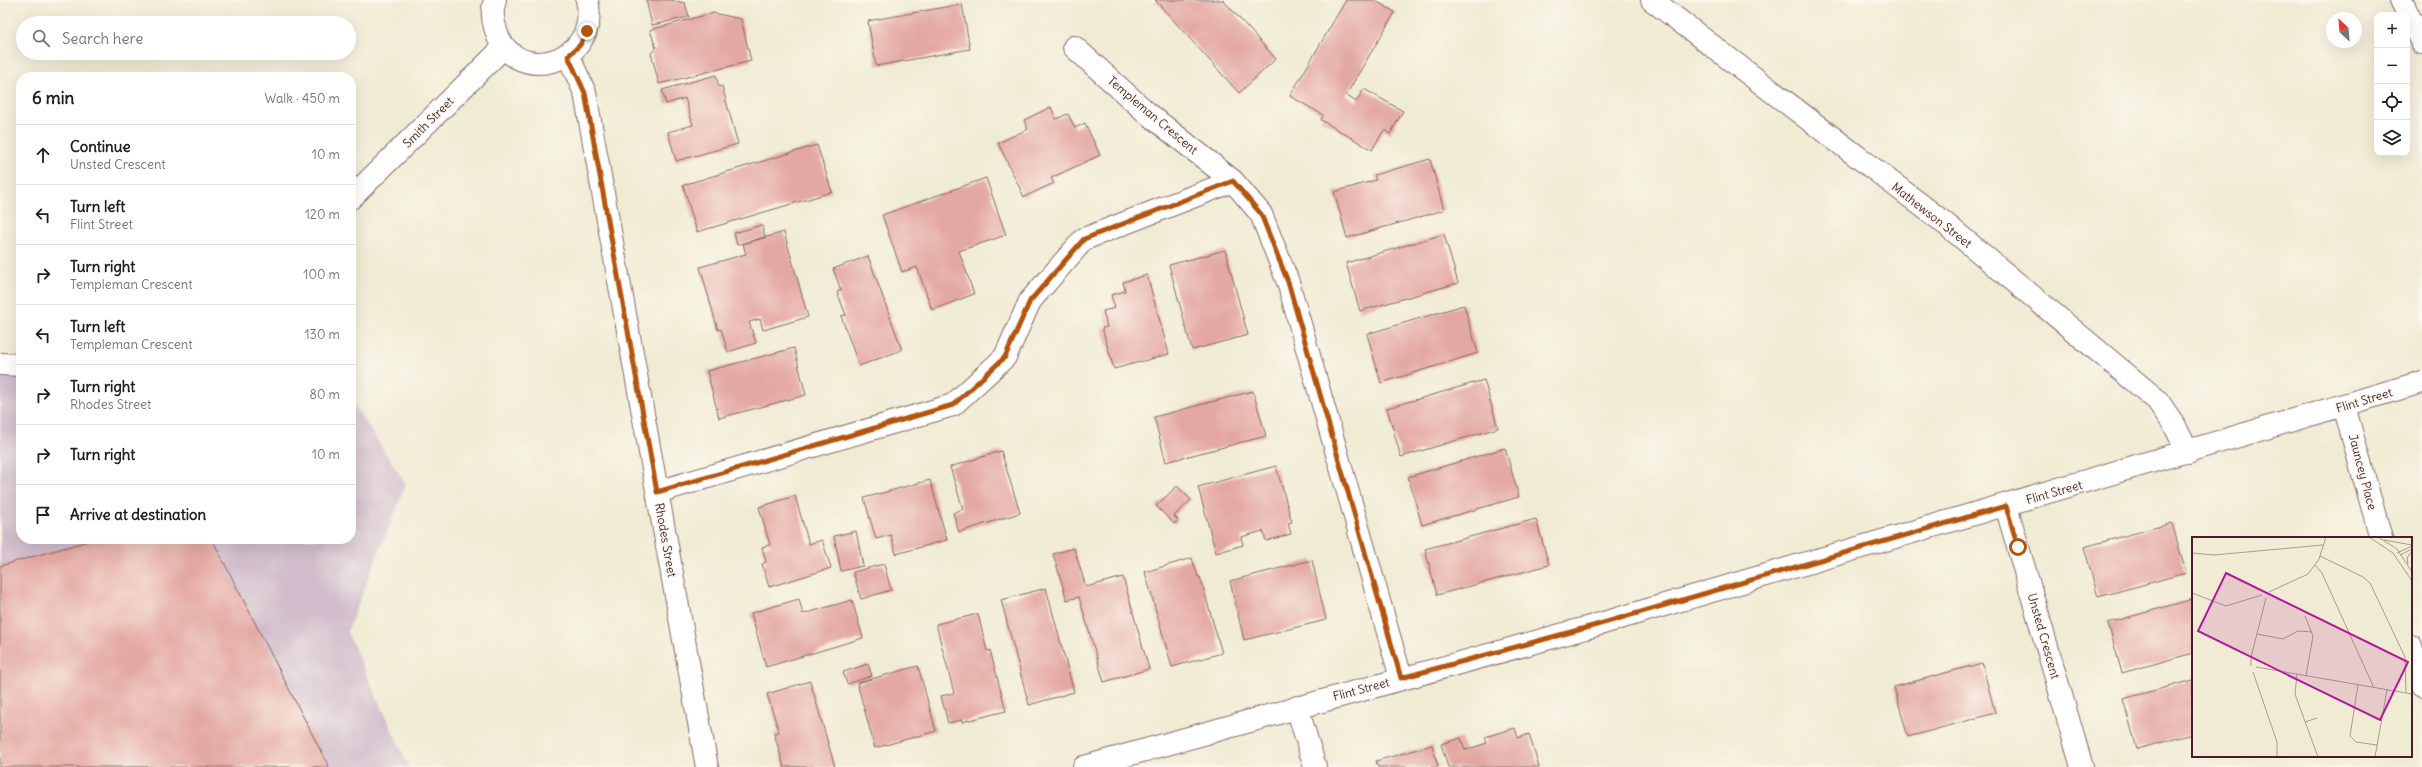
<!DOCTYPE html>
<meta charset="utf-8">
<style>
:root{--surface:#fff;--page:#f6f6f6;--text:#202124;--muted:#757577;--line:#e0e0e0}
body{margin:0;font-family:Delius,sans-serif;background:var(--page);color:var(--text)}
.controls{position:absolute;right:12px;top:12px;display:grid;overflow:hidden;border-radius:8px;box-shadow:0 4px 16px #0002}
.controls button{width:36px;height:36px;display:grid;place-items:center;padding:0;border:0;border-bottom:1px solid var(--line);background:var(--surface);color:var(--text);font:20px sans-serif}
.compass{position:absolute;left:2326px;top:12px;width:36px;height:36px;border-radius:50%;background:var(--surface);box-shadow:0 4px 16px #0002;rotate:334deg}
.stop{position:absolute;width:12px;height:12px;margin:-9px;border:3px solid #b45309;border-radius:50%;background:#fff}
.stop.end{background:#b45309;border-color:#fff;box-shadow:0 1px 4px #0008}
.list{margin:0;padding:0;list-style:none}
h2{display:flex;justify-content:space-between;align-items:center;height:52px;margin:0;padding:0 16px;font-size:17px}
h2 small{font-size:13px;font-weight:400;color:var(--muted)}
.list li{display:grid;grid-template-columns:26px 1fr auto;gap:12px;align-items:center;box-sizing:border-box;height:60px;padding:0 16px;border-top:1px solid var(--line)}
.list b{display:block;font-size:15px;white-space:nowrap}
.list p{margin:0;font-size:13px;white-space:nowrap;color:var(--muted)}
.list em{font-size:13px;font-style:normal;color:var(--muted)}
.icon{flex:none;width:22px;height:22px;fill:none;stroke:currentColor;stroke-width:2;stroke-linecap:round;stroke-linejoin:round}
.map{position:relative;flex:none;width:2422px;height:767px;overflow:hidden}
.search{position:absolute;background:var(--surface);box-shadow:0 4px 16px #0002;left:16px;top:16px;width:340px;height:44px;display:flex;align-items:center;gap:10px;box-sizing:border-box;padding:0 14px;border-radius:22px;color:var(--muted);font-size:15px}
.panel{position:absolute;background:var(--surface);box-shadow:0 4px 16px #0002;left:16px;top:72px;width:340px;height:472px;border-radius:16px}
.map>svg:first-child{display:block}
</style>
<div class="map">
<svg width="2422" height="767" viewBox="0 0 2422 767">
<rect width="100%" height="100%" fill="#fbf7ec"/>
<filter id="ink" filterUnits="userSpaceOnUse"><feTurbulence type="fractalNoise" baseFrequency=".025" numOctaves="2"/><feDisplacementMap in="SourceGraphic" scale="8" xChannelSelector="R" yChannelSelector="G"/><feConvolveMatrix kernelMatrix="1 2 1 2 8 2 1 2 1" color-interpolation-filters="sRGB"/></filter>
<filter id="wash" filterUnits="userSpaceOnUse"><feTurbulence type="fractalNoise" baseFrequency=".012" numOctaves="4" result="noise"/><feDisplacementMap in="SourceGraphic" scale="16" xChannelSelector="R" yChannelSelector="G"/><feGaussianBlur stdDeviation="0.9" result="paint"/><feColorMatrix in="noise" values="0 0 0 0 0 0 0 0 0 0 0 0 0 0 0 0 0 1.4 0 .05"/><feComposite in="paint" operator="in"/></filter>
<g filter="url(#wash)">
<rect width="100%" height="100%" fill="#f0ebd3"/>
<path fill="#d1bdcb" d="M0,364L21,365V539H351V400L406,484L347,632L409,767H0Z"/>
<g id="blocks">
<path fill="#e4a8a3" d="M646,0H670L685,3L689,17L652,25Z
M1155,0H1223L1276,59L1239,93Z
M1346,0H1374L1395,12L1346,95L1356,102L1364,89L1403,111L1390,134L1384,130L1372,150L1321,120L1323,115L1290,96Z
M962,4L970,49L876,66L868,21Z
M713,13L741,19L751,61L659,84L651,53L656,48L650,30Z
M716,75L719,87L722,86L738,144L676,161L668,132L693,125L685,98L666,104L662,90Z
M1051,107L1056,119L1068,114L1075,128L1085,123L1100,155L1051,178L1054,183L1024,197L998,143L1028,129L1024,120Z
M817,145L832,192L697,232L683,185Z
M1430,159L1444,210L1347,238L1334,192L1376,180L1374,175Z
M986,178L1006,235L959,251L974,294L932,310L917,267L902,272L882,215Z
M762,225L765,237L737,245L734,233Z
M784,232L808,317L763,330L760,319L749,322L756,343L728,352L721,329L718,330L700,267L746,254L743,244Z
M1444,234L1458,283L1360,311L1346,263Z
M1225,250L1248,335L1192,350L1169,265Z
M868,256L902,350L859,366L841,316L846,315L837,292L841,290L833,269Z
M1147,275L1169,354L1114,369L1102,328L1107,327L1103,311L1115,308L1111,295L1125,291L1123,282Z
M1464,305L1478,353L1381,383L1367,334Z
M794,348L806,395L719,418L707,371Z
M1484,380L1498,428L1401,457L1387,408Z
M1253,391L1266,436L1166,462L1154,417Z
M1505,448L1519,497L1422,525L1408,477Z
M1001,451L1020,513L959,532L953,513L963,509L950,467Z
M1276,466L1292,522L1288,523L1291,534L1266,541L1263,531L1241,537L1243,545L1216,553L1198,487Z
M930,480L947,540L896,554L891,535L876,539L864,498Z
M1177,486L1191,500L1174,516L1178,520L1174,524L1156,506Z
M795,496L809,544L822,540L831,568L769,587L762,564L766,562L762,547L770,545L759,507Z
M1536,519L1549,565L1437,595L1425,549Z
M2172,523L2186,573L2098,597L2084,547Z
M856,531L863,566L841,571L834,536Z
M95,539H212L329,767H0V566Z
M1074,548L1086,587L1123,577L1149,669L1104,682L1079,597L1067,600L1053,554Z
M1192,558L1198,577H1200L1222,653L1172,667L1145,572Z
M1312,560L1326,620L1244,640L1230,581Z
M884,564L891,590L861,599L853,572Z
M1046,588L1074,692L1029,705L1001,600Z
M799,599L803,614L852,600L863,638L766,667L751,613Z
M2193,599V653L2122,673L2108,623Z
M978,614L987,651L990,650L1006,711L962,722V720L948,723L941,696L954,693L936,624Z
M1982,663L1995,713L1908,737L1894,687Z
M868,664L872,676L847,684L843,672Z
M918,666L936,731L875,748L857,683Z
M2193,680V734L2137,749L2123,699Z
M810,681L835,767H784L774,733L779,732L767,694Z
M1515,728L1518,738L1529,734L1539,767H1448L1441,744L1461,738L1465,750L1487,743L1485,737Z
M1432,745L1438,767H1378L1376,761Z"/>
</g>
</g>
<g filter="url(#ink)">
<use href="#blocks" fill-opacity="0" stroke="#846666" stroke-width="1"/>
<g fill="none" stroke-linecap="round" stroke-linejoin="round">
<g stroke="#846666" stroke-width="24">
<path id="minor" d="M1652,0L1942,221L2157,400L2175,426L2188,453
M2401,0L2422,43
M1074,47L1146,112L1233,181L1261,214L1288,282L1401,678
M568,55L585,93L707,767
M2344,406L2381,538
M657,492L953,405L1005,357L1030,301L1084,239L1233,181
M2006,506L2082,767
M2411,646L2422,686
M1297,707L1315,767
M1084,767L1593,626L2422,382"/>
</g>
<g stroke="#846666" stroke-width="24">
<path id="tertiary" d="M495,0C492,9 492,18 495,27C509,88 602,66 587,0
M351,198L504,47
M0,364L21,365"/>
</g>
<use href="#minor" stroke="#fff" stroke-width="22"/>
<use href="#tertiary" stroke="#fff" stroke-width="22"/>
</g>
</g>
<g fill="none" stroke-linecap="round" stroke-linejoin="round" filter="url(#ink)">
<path stroke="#b45309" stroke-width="5" d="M587,31L580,45L568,56L585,93L657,492L953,405L1005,357L1030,301L1084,239L1233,181L1261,214L1288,282L1401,678L1593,626L2006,506L2018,547"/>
</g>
<g text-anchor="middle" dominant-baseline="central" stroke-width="3" stroke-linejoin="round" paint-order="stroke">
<g font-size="12" fill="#4a1f2b" stroke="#fbf7ec">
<text transform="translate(1153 115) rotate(40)">Templeman Crescent</text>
<text transform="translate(428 122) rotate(-45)">Smith Street</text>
<text transform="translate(1932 215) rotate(38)">Mathewson Street</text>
<text transform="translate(2364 400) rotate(-17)">Flint Street</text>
<text transform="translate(2363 472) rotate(75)">Jauncey Place</text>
<text transform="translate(2054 492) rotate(-16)">Flint Street</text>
<text transform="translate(666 540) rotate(80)">Rhodes Street</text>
<text transform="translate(2044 636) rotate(74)">Unsted Crescent</text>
<text transform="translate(1361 689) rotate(-15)">Flint Street</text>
</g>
</g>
<g transform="translate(2192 537)">
<rect width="220" height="220" fill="#f0ebd3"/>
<path fill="none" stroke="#ae9990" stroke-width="1" d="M177,0L201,16L220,44M186,0L205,12L220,35M192,3L220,8M0,16L22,18L131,8M205,16L220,9M208,18L220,12M128,19L171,40L178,46L213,120L214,156M216,27L215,21L220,14M123,28L130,36L182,151M77,55L116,37L127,22L134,0M0,56L34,69L70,58M113,79L121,99L114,139M65,97L91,102L106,94L120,95M59,129V120L74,61M64,130L220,157M61,135L85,205V220M105,137L103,157L126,220M166,148L158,199L164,205L185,208M113,185L125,181M183,220L195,153"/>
<path fill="#b5179e" fill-opacity="0.15" stroke="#b5179e" stroke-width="2" d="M34,36L216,125L188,183L6,94Z"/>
<rect width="220" height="220" fill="none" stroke="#4a1f2b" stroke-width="2"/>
</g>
</svg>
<div class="controls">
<button>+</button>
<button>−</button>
<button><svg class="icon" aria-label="locate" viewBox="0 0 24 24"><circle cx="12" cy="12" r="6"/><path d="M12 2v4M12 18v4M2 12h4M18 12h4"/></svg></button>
<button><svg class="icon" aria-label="layers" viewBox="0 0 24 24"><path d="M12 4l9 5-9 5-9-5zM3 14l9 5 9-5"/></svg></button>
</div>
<svg class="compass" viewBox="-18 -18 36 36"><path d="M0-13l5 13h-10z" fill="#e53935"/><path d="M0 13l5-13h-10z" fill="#757577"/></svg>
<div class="stop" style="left:2018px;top:547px"></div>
<div class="stop end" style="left:587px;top:31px"></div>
<div class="search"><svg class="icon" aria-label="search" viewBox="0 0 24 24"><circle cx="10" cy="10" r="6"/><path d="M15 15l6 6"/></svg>Search here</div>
<section class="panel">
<h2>6 min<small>Walk · 450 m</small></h2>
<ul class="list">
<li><svg class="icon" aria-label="ahead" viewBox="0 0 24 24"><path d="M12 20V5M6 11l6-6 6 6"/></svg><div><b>Continue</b><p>Unsted Crescent</p></div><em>10 m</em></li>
<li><svg class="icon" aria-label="left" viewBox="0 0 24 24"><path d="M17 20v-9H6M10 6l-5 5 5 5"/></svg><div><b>Turn left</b><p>Flint Street</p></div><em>120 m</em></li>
<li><svg class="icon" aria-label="right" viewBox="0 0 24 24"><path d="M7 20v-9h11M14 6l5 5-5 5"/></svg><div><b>Turn right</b><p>Templeman Crescent</p></div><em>100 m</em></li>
<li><svg class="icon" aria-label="left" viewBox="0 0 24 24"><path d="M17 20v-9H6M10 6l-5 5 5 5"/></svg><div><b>Turn left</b><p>Templeman Crescent</p></div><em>130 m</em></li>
<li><svg class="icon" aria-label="right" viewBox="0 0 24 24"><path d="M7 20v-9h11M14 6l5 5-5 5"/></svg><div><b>Turn right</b><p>Rhodes Street</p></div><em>80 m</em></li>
<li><svg class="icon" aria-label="right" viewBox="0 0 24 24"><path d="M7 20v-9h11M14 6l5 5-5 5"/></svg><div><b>Turn right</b></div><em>10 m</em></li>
<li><svg class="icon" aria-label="arrive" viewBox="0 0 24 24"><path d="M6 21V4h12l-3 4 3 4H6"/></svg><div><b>Arrive at destination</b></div></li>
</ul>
</section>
</div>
